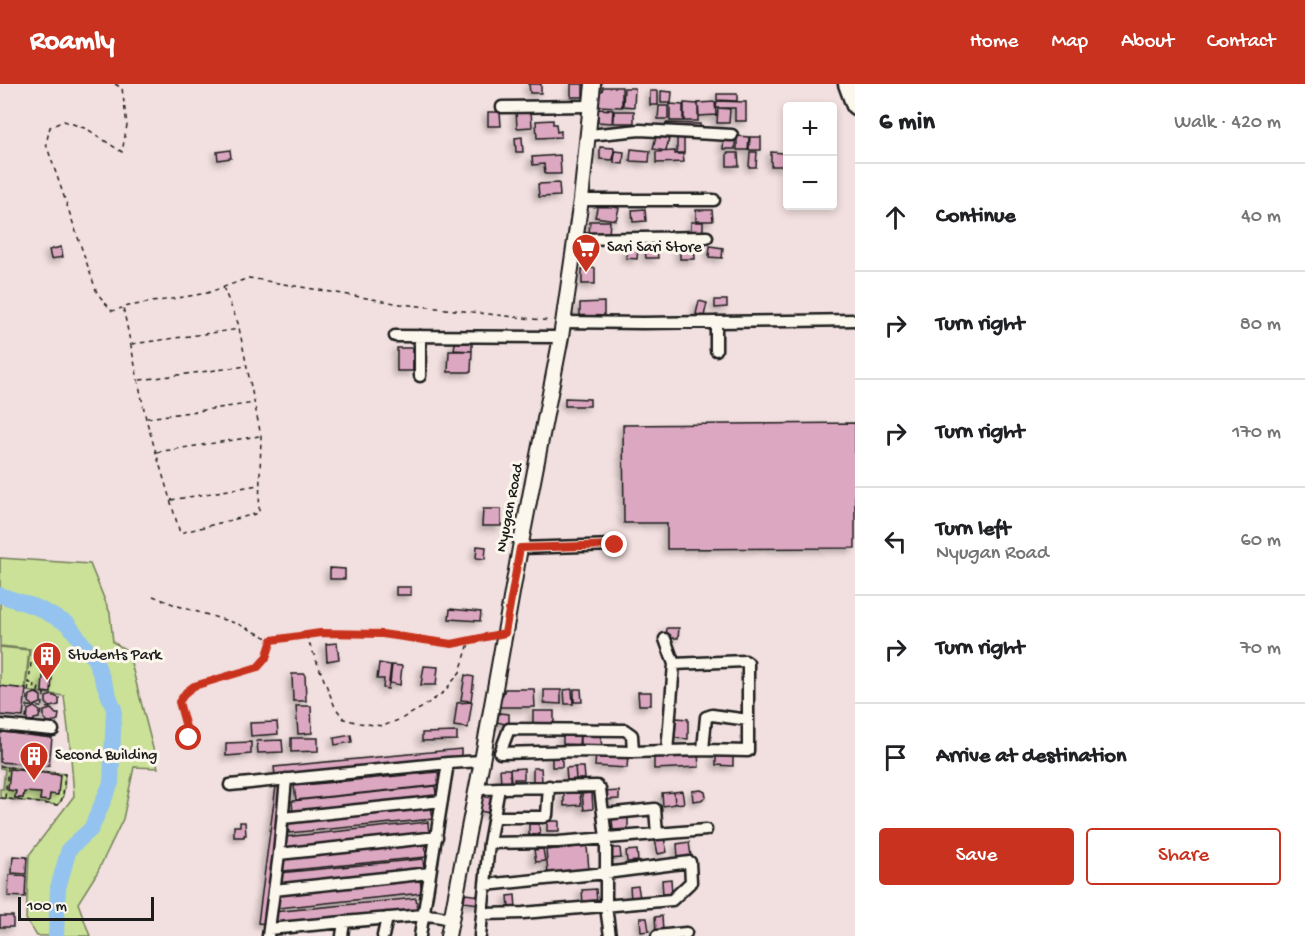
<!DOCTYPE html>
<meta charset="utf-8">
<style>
:root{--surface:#fff;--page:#f6f6f6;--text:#202124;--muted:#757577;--line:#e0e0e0;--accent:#c8321e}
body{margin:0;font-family:"Gochi Hand",sans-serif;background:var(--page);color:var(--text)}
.controls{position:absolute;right:18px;top:18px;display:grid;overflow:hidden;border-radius:6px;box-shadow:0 3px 9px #0003}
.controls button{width:54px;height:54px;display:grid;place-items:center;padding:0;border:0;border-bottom:2px solid var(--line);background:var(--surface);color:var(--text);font:30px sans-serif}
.scale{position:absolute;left:18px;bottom:15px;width:136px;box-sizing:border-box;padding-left:6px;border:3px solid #1c1c1c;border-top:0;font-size:16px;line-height:21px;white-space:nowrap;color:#1c1c1c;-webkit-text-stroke:4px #fbf7ec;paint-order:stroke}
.stop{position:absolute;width:18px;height:18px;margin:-14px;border:4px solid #c8321e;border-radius:50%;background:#fff}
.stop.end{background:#c8321e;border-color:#fff;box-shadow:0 2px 6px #0008}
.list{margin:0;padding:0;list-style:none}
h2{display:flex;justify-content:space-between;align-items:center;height:78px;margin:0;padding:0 24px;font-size:26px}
h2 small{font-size:20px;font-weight:400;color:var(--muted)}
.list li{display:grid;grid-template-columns:39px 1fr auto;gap:18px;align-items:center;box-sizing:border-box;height:108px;padding:0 24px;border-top:2px solid var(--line)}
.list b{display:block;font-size:22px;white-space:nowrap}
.list p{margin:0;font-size:20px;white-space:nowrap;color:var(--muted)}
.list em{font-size:20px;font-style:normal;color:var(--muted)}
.actions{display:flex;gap:12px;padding:18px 24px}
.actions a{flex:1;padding:14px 0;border:2px solid var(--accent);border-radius:6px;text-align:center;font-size:21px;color:var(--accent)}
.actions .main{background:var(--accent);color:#fff}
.icon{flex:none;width:33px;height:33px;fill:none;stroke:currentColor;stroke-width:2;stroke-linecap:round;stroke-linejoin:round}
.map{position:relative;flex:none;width:855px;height:852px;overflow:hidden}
header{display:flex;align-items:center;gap:36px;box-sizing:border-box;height:84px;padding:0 30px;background:var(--accent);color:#fff}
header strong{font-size:28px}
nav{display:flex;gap:33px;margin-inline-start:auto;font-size:21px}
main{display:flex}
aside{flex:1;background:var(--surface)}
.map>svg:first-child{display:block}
</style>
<header>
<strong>Roamly</strong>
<nav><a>Home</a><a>Map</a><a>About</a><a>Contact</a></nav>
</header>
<main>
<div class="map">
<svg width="855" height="852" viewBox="0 0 855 852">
<defs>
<filter id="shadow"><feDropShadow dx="-3.5" dy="3.5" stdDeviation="3" flood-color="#0004"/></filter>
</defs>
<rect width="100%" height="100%" fill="#f2dfdf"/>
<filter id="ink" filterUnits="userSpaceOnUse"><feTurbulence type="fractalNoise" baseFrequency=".0167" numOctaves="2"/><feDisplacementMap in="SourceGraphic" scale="12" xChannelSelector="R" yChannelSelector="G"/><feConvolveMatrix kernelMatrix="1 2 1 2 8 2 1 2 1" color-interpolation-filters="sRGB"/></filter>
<g filter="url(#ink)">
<path fill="#cae197" stroke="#737e5a" stroke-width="1.5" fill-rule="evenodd" d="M0,474L90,480L110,529L113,558L128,567L158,684L134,683L123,735L97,789L78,819L90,852H37L26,835L29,771L74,712L70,661L64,612L26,607L30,565L0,562Z
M0,563L29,566L25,605L0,603Z
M0,682L65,690C64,700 66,714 57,721L0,714V705H3L5,685L0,684ZM10,686L58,711L50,710L49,717L40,716L41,709L24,708L23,714H15L16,707L8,706Z"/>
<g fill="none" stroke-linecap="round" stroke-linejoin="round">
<path stroke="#94c3ef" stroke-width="16" d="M0,511L36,523L68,540L95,576L114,625L111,699L91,745L69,765L58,804L56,852"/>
</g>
<path fill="#dca7c0" stroke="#1c1c1c" stroke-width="1.5" filter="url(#shadow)" d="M529,0H541V9H530Z
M571,0H583V13H571Z
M603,3H622V23L597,22V7H602Z
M624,4H635L634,23L623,22Z
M650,7H658V21H650Z
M661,7L672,8L671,19H661Z
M717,10H737V17L717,16Z
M717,17L746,18V37H735V24H716Z
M715,18L716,31L699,32L698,19Z
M684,19L698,20V37H684Z
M670,20L683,21V37H670Z
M659,22H668V35H658Z
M718,24L730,25L729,39H717Z
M596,25L613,26L612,39L598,38V32H596Z
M531,26L532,43L517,44L516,27Z
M614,27H634V39H614Z
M488,28H500L501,42H488Z
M553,36V40H556L557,48L561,47V53L537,54L536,37Z
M666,39L700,40V48L666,46Z
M657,49L670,51L666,67L653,65Z
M677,51H684V69H677Z
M724,52H735V65H723Z
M737,52L749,53L748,66H737Z
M522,53L523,68H516L515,54Z
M750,53H761V66H749Z
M600,63L614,64L613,76L600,75Z
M631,65L650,67L649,78L630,77Z
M230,66L231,74L218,76L217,68Z
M615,67L624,68L623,80L614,79Z
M675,67V70H683L684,78L656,79V68Z
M750,68H757L756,83H749Z
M771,68L784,69V82H771Z
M727,69H738L739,82H727Z
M560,71L561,90H545L544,80L533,81L532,73Z
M559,99L560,112L539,113L538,100Z
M598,120L619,124L616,136L595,133Z
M645,125L646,137L633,138L632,126Z
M696,126H712L713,137H696Z
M590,137H610L609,151L589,150Z
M691,138H703V152H691Z
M680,161H694L695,175H680Z
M710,162L723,164L722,174L709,173Z
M61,163L63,173L51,175L49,166Z
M627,163L638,164L637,175L626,174Z
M645,164H657L658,174H646Z
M595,184V200H582V185Z
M715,216H727V223L715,224Z
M699,217L707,219L704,232L696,230Z
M604,218V234L580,235V219Z
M455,259H472V267L454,266Z
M397,264H413V287H397Z
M449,267H472L471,288H448Z
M565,314L590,315V322H565Z
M855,339V464L667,465V439H624L623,341Z
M483,425H501V442H482Z
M477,462L486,463L485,475L476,474Z
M330,484L345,485V495H330Z
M396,503H411V511H396Z
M450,525L481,528L480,537L449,535Z
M667,544H679L678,554H666Z
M337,559L339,575L327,577L326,560Z
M379,579L391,581L388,605L383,604L384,595H377Z
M392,581L402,582L400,601L390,599Z
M424,582L438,583L436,601H421Z
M292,590H305L306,617H293Z
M465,591L474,593L471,617L461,616Z
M43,592L52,593L51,609L42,608Z
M0,602L26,605L23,633L0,631Z
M505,605H534L535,623H498Z
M572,605L573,620H565L564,606Z
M574,605H581L582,618H574Z
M544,606H561V620L544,619Z
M638,608H651V621H639Z
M36,609L41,612V619L34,622L29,618L30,611Z
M52,611L59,614V621L50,623L46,619V613Z
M472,618L468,644L454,642L457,619Z
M296,622H311L312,649L298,650Z
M34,623L40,627L39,634L34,635V637H27L28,626Z
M51,625L56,630H59L58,636L49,639L44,634V627Z
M533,627H554V640H533Z
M499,629L509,630V641L497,638Z
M676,634L688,635V655L675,654Z
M277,638L278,650L251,652L250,639Z
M2,648L52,654L49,682L0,678V649H2Z
M457,648V656L422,657V649Z
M563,649H580L579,661L563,660Z
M580,649L600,650L602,662L580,661Z
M351,651L352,658L335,661L334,654Z
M291,654H318V667L291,668Z
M282,656L283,668L258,669L257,657Z
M251,658V670L226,672V659Z
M461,665V674L275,692L274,683Z
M596,669L628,671L627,684L595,682Z
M698,669L699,683L654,685V672Z
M716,669L733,670V682L716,681Z
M552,670L562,671V683H552Z
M575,683H584L585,695H576Z
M575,683L576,695L567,696L566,684Z
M524,684V695H514V698H511L510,685Z
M533,684H541L542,697L533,698Z
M10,685L60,691L58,711L50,710L49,717L40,716L41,709L24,708L23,714H15L16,707L8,706Z
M500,685H510V698L501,699Z
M438,688L439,701L296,716L294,702Z
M276,702L284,703L266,840L258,839Z
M435,702L437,716L293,730L292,717Z
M701,706L705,708L706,713L701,716L693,717L692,707Z
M619,707V715L604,716V708Z
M682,707L684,719L675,720L674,708Z
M674,708L675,720L663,722L662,709Z
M564,709H580L581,721L564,722Z
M592,709L593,725L584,726L582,710Z
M481,712L492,714L490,729L479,727Z
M431,722L433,735L289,749L288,736Z
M628,733V745L613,746L612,735Z
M547,737H559V747H547Z
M240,738H245L246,751H244V753H234V742H240Z
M428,738L429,751L286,766L285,753Z
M529,740H539L540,750L529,751Z
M664,754L667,768L658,770L655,756Z
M689,758L691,772L678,774L677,760Z
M425,759L426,773L283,787L282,774Z
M587,762L589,786L548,790L546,766Z
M609,764H620L621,774L609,775Z
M543,765L545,777L536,778L534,766Z
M637,766L638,777L627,778L626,767Z
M13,772L27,773L26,790L12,789Z
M423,775L424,788L281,803L279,789Z
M9,791L26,792L25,813L8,812Z
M671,795L672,810L663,811L662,796Z
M420,796L422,809L278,824L277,811Z
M638,802L640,814L631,815L630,803Z
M596,805L597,819L583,820L582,806Z
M465,810L480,812L479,820L464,818Z
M515,811L516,825H509L508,812Z
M416,814L418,827L274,841L273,828Z
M0,832H13V843H0Z
M662,832L663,847H656L655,833Z
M640,834H647L649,847L641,848Z"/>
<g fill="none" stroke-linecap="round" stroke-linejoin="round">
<g stroke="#1c1c1c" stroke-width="15">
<path id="minor" d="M502,23L591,22
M589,51L640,46L732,51
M581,116H714
M576,155L707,153
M563,238L643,239L855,236
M716,238V266
M395,252L561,253
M420,252V292
M520,464L615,461
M665,555L674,580L667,668
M0,641L53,646
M509,645L625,646L632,651L633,668L580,667L500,669Z
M703,666L706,633L712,631L748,636
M633,668L703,666L748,667V579L745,577L674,580
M230,701L448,679
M477,705L499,704
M604,730L655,725L657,750
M495,733H543L547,731L549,702
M283,734L442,717
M489,759L499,704L597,702L600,705L606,754V823L610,852
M279,770L437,753
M274,806L430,789
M482,830L523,829L672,816L691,798L690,778L606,789L485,801
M269,845L344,838
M268,852L279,770L286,695
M342,852L344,838L424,831L436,832L451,835
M383,852L387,834
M420,852L448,679L482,677
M480,852L489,759L558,758L706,746
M657,852L686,849"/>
</g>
<g stroke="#1c1c1c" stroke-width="18">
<path id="major" d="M448,852L482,677L520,464L561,253L581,116L593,0"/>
</g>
<g stroke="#1c1c1c" stroke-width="21">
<path id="highway" d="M847,0L855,22"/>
</g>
<path stroke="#1c1c1c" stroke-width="1.5" stroke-dasharray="4.5 4.5" stroke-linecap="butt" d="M115,0L122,4L127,41L122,68L87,45L64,37L50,43L46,60L97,209L112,227L122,224
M223,203L238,239L261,352L259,429L180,449L146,335L123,223L207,209L249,194L401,220L551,237
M132,260L240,245
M140,296L247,282
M147,334L255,319
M157,368L259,352
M171,416L258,401
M153,512L178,522L238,540L272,556L320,549L382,550L452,559L492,551
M306,551L335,623L344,635L359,639L383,642L401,635L423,623L444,608L460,588L470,556
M31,579L29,599H35L34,609L44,610L41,634
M38,608L39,603L42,602
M28,622L51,624
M26,634L29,599
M189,654L179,618L186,608L194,602L258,583L266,574L271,557
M0,682L65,690L63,710H58
M0,714L57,721L61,718L63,710
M5,714L8,683"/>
<use href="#minor" stroke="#fbf7ec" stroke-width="10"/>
<use href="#major" stroke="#fbf7ec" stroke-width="14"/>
<use href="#highway" stroke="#fbf7ec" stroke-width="16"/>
</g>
</g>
<g fill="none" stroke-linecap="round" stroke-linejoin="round" filter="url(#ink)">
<path stroke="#c8321e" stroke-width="8" d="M189,654L179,618L186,608L194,602L258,583L266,574L272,556L320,549L382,550L452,560L505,549L520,464L615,461"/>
</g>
<defs>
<g id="supermarket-pin" transform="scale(1.5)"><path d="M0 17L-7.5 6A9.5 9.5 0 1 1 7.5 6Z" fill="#c8321e" stroke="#fbf7ec"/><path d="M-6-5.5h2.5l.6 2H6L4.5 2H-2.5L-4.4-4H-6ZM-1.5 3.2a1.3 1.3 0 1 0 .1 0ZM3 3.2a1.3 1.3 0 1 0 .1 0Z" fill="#fff"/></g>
<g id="building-pin" transform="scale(1.5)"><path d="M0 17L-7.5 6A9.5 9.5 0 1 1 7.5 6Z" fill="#c8321e" stroke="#fbf7ec"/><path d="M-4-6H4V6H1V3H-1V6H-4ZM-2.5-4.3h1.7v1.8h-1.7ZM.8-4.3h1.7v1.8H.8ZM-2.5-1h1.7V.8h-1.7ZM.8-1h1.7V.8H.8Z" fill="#fff"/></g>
</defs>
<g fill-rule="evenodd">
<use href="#supermarket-pin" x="586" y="164"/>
<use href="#building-pin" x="47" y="572"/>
<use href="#building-pin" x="34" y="672"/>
</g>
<g text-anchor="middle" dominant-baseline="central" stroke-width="6" stroke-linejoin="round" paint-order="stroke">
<g font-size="16" fill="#1c1c1c" stroke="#fbf7ec" text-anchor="start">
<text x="607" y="164">Sari Sari Store</text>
<text x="68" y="572">Students Park</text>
<text x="55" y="672">Second Building</text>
</g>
<g font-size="16" fill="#1c1c1c" stroke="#fbf7ec">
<text transform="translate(511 424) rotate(-79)">Nyugan Road</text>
</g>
</g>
</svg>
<div class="controls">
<button>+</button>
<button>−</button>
</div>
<div class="scale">100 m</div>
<div class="stop" style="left:189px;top:654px"></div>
<div class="stop end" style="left:615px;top:461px"></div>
</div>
<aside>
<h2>6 min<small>Walk · 420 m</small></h2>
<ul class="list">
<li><svg class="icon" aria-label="ahead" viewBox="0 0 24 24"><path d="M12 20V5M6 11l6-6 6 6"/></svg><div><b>Continue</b></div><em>40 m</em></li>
<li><svg class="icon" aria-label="right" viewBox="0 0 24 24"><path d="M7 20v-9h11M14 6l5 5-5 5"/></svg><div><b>Turn right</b></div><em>80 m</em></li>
<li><svg class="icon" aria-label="right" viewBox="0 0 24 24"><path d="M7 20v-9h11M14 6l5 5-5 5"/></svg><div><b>Turn right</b></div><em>170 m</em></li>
<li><svg class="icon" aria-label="left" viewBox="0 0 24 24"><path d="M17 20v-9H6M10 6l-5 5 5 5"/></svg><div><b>Turn left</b><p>Nyugan Road</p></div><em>60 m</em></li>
<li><svg class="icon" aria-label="right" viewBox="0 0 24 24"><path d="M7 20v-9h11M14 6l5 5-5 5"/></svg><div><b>Turn right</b></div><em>70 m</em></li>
<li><svg class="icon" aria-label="arrive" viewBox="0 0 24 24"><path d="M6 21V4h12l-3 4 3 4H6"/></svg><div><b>Arrive at destination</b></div></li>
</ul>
<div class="actions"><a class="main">Save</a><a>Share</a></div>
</aside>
</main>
